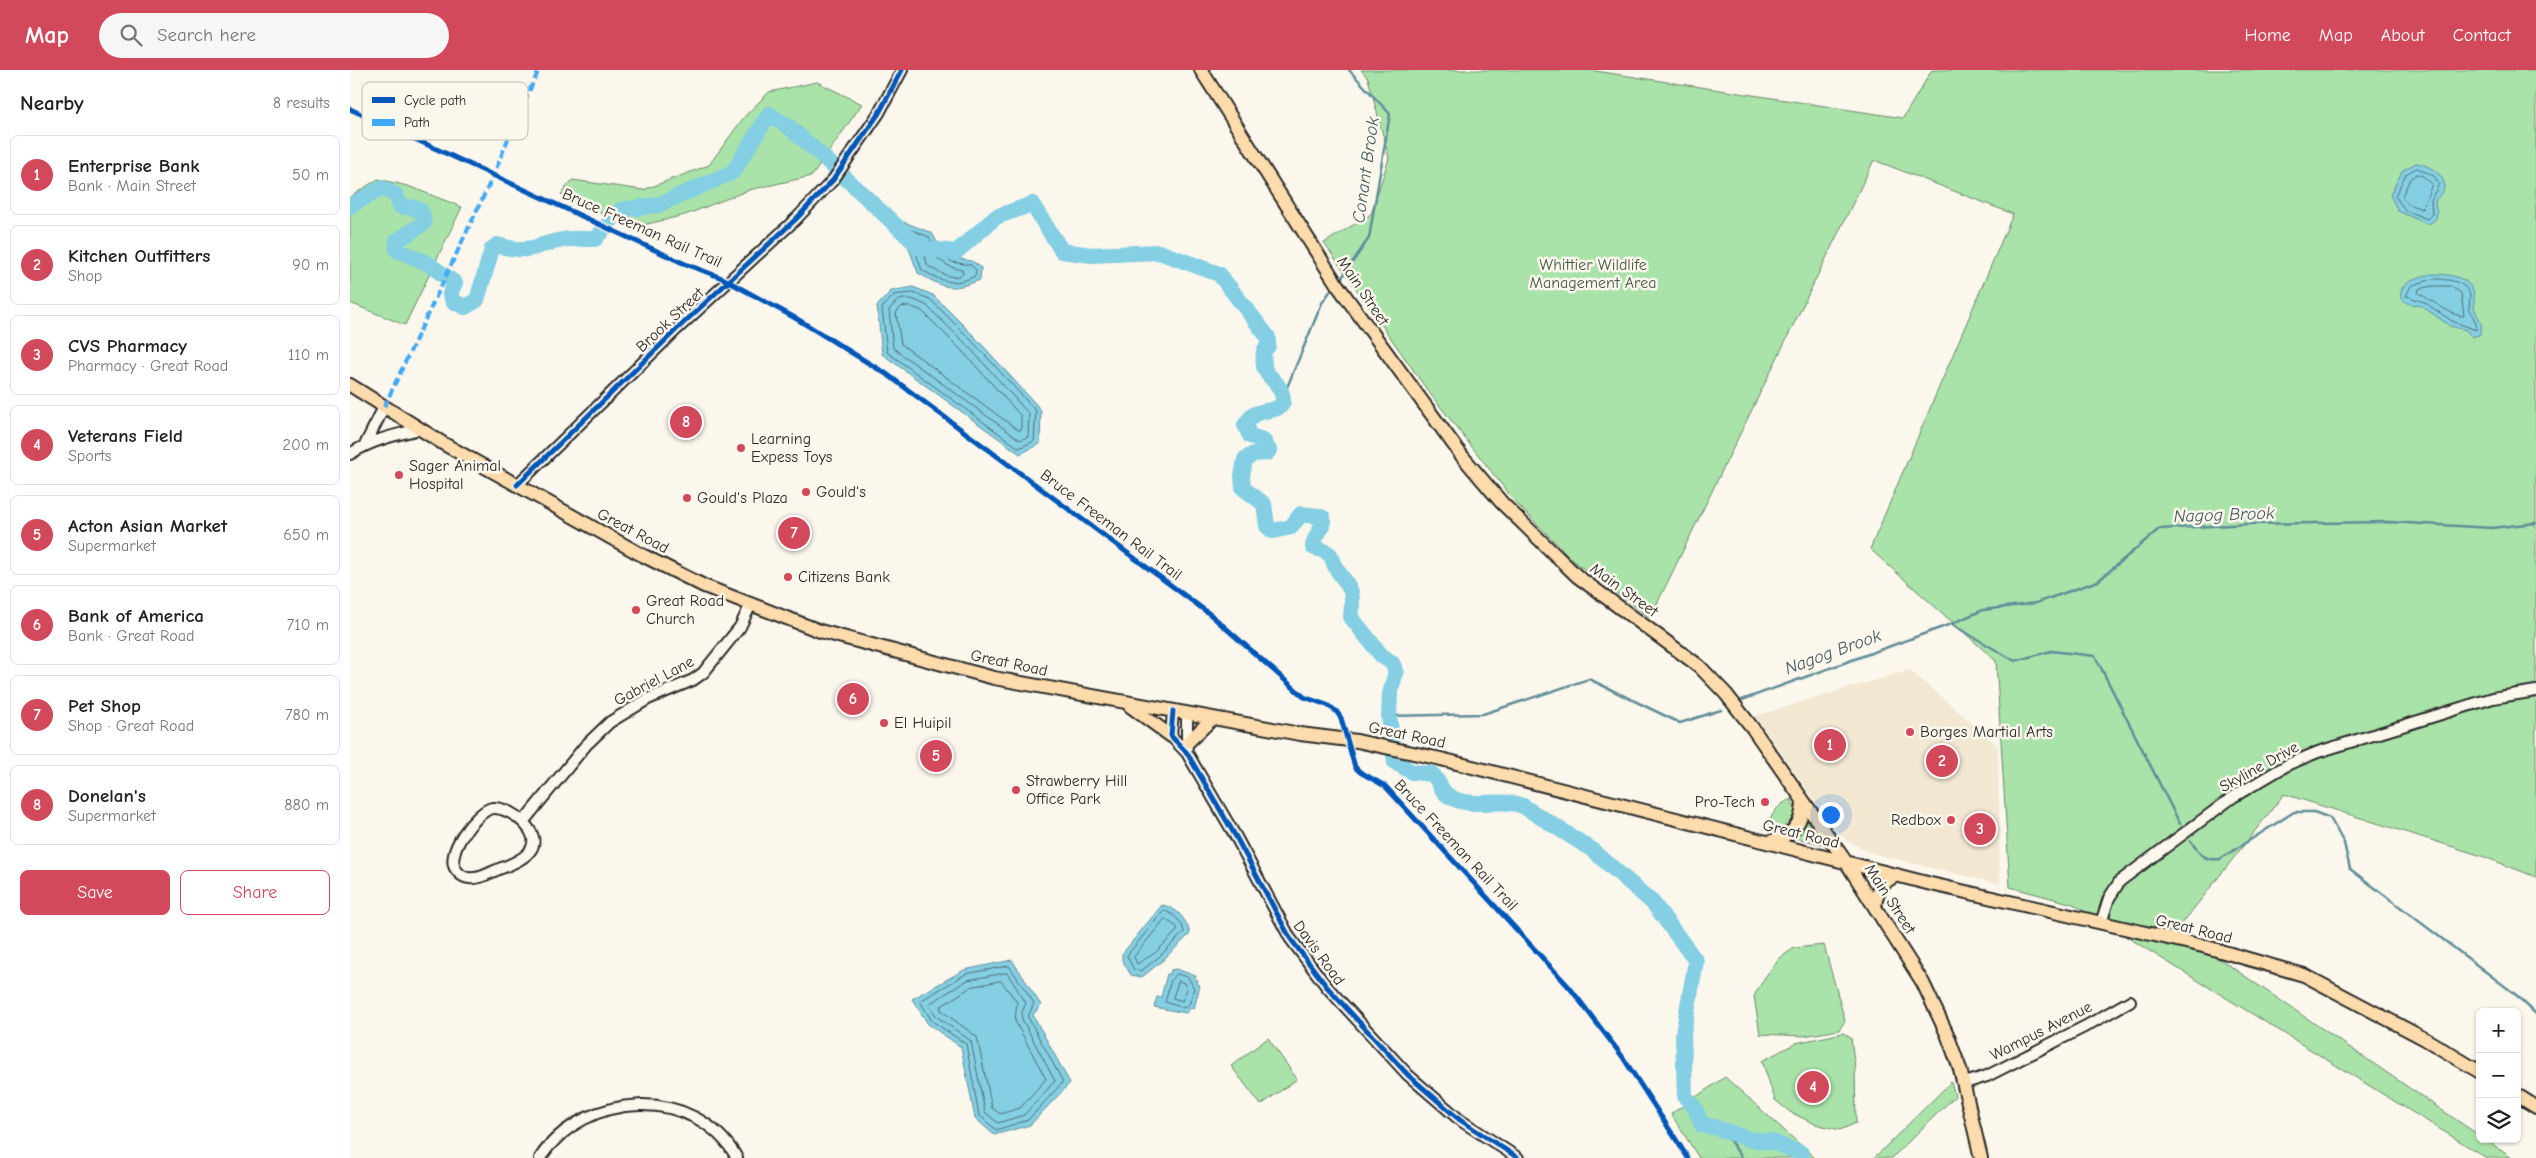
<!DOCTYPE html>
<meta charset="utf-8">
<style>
:root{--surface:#fff;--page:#f6f6f6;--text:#202124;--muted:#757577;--line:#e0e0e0;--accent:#d1495b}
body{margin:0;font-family:"Comic Neue",sans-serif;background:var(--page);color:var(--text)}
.controls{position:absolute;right:15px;bottom:15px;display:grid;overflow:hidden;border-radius:8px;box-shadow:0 1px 4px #0004}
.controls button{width:45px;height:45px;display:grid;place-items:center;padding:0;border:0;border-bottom:1px solid var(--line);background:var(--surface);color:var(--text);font:25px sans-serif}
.you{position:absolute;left:1480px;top:744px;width:18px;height:18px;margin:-12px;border:4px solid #fff;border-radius:50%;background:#1a73e8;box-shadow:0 0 0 8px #1a73e833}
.badge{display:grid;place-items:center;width:32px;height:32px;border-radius:50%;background:var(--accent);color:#fff;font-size:16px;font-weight:700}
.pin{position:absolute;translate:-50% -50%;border:2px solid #fff;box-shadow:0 1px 5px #0006}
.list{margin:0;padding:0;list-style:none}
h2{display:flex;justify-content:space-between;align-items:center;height:65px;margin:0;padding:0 20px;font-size:21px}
h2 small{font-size:16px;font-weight:400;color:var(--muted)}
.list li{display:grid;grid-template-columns:32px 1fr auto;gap:15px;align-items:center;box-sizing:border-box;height:80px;margin:0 10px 10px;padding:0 10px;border:1px solid var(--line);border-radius:8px}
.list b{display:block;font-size:19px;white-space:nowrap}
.list p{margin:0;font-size:16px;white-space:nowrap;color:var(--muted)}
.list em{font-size:16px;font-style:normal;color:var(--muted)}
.actions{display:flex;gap:10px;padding:15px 20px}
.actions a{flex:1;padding:11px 0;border:1px solid var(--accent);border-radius:8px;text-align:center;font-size:18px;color:var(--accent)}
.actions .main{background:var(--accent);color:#fff}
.icon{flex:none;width:28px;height:28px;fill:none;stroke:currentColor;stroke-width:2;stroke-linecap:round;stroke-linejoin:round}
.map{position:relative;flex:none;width:2186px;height:1088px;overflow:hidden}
header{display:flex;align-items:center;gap:30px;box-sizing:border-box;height:70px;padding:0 25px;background:var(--accent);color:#fff}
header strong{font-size:24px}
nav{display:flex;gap:28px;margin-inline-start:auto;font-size:18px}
.search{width:350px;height:45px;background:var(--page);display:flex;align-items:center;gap:12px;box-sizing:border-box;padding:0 18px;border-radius:28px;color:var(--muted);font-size:19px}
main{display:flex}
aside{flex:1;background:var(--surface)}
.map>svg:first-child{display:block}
</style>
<header>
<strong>Map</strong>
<div class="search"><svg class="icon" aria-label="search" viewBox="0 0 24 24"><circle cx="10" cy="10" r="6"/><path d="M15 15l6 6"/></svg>Search here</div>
<nav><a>Home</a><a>Map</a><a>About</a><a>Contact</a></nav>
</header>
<main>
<aside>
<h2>Nearby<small>8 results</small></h2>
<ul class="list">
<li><span class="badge">1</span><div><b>Enterprise Bank</b><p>Bank · Main Street</p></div><em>50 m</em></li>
<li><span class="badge">2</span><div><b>Kitchen Outfitters</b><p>Shop</p></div><em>90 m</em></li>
<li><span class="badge">3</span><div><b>CVS Pharmacy</b><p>Pharmacy · Great Road</p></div><em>110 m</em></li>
<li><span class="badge">4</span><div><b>Veterans Field</b><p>Sports</p></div><em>200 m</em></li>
<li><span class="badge">5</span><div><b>Acton Asian Market</b><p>Supermarket</p></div><em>650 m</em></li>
<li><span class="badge">6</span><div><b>Bank of America</b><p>Bank · Great Road</p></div><em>710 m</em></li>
<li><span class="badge">7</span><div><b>Pet Shop</b><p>Shop · Great Road</p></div><em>780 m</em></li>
<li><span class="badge">8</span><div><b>Donelan's</b><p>Supermarket</p></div><em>880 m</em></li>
</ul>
<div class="actions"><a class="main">Save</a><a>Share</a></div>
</aside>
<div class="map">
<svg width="2186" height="1088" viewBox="0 0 2186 1088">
<rect width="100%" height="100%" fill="#fbf7ec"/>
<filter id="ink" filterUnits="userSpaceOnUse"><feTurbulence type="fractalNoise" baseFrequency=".02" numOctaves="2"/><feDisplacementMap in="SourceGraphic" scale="10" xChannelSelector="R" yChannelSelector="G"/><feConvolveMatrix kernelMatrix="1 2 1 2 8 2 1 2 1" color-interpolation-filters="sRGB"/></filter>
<g filter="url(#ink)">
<path fill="#f2e7d1" d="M1560,600L1648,676L1650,814L1524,784L1499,772L1488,762L1476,747L1405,646Z"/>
<path fill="#a9e3a9" stroke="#6a876a" d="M1011,0H1239L1553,48L1582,0H2186V807L2132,786L1934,724L1827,860L2130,1066V1069H2135L2162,1088H2137L1723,834L1660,817L1646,591L1520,479L1663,144L1524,90L1300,548L1227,494L1166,433L1078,321L974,173L1021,144L1039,88L1018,8Z
M467,12L512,34L462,106L399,120L335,145L281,158L211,124L222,110L293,120L359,95L394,47L419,22Z
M28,109L58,116L112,137L55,255L0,233V127Z
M1441,729L1445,738L1444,750L1432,761L1418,760C1418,747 1428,734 1441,729Z
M1455,748L1471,770V774L1442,767Z
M1474,875L1495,951L1489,960L1454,966L1410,964L1404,926L1415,907L1430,888L1444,878Z
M1493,963L1501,968L1505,998L1506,1053L1490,1060L1465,1054L1440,1042L1425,1030L1412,991L1446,973Z
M918,968L947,1009L911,1035L881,996Z
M1375,1007L1465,1088H1349L1321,1044Z
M1601,1012L1605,1026L1542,1088H1524Z"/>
<path fill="#84cfe3" stroke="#608d99" d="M2066,93C2076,94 2097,104 2094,118C2093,123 2087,127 2085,132C2086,142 2091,150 2077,154L2048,141L2040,125L2053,100Z
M554,152L582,163C587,173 596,185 607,188C618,191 623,189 631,198L630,210C599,222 595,218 568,203L551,157Z
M2082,204C2097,204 2121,206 2124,225C2125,229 2123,232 2124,236C2126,248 2136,252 2129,265L2122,267L2116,260L2100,256L2072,236L2057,233L2051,228C2048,210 2070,207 2082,204Z
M563,217L583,225L626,268L691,340L690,374L670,384L532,284L527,236L541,221Z
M812,835C827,837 837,850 840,864L812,891L792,907L781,905L772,890V884Z
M662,890L691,935L683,945L720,1013L680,1055L644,1065L625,1048L611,977L578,954L562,929L614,900Z
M826,899L846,906L844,909L848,910L847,914L850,915L844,939L841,938L836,943L804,937L807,927H811L817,904H820L821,900Z"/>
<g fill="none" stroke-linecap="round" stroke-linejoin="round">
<path stroke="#4f6d75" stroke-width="1" d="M2067,98L2084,106L2089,114L2081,130L2082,144L2077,149L2055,140L2045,126L2056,104Z
M2067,104L2073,106L2082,114L2072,139L2058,134L2052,126L2060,109Z
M562,160L579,167L584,177L602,192L621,195L626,200L625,206C604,217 591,211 572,200L559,164Z
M571,172H574C582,187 596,197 612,200L613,204C601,211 589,202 578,196Z
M2083,209C2095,209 2117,210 2120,226C2120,230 2119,234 2119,238C2121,246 2128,251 2126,260L2102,251L2074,232L2056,226L2061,216Z
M2083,216H2100L2111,223L2114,246C2103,247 2080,229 2068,223L2069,219Z
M563,223L580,229L623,272L686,341L684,371L669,378L537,282L532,238L544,225Z
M553,229H562L576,235L618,276L679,344L678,367L670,370L543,278L539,240L547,231Z
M560,236L572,241L613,282L671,346V360H668L551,274L546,243L551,237Z
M814,841C824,843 833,853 834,862L809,887L791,901L784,900L777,886Z
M815,849L827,857V861L805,883L787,894L784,887Z
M659,896L684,933L678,947L713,1012L678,1050L646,1060L629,1045L616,974L582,951L570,931L616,904Z
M657,903L676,933L672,942V949L705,1011L674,1045L648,1053L635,1042L621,971L586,946L579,934L618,910Z
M827,904L838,907L844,918L840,933L834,938L815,932L821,910Z
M651,911L667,932L665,951L696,1009L670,1038L650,1044L642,1038L627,967L592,941L590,937L621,917Z
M829,911L834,913L837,919L832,931L823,928Z"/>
<path stroke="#608d99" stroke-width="2.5" d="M991,209L1019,168L1040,44L999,0
M933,327L972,233L981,220
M1601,554L1665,591L1701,581L1745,586L1830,754
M1392,630L1601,554L1633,540L1686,533L1748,511L1809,459L1898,454L2040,452L2141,458L2186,453
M1039,646L1133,644L1239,609L1330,653L1371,640
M1841,771C1849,784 1854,791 1870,789L1944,742H1964L1980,748L1994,773L2000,799L2165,924L2186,944
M1374,1062L1392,1088"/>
<path stroke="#84cfe3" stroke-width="16" d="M0,136L32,118L46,125L50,136L65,138L72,142L74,153L47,171V180L77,193L105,213L100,224L103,231L115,237L127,230L142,179L147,175C182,185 182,175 213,170C223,168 235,169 245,169L270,140L308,135L383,102L419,44L439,57L471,85L570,178L606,182L646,147L682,134L712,181L741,185L809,182L869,204L918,267V276L914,281C911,310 923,303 931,321C940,344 916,338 905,344C901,346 898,351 895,355L900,366L913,370L919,380L917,383L904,384L895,389L892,406L893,418L914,434L917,456L923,461L941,457L951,444L968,446L973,448C974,460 963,466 963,477C968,479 974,480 978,483C984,487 983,495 987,500C1002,520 1004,521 1001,547L1031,585L1042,593L1046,601L1040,624L1039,646L1045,692L1062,702L1082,704C1089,710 1091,722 1099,726C1119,740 1151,727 1173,736L1241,779L1303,833L1346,891L1333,964L1335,1026L1345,1038L1352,1055L1364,1057L1398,1069L1422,1072L1451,1083L1452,1088"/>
<g stroke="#2b2b2b" stroke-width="14">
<path id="minor" d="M15,375L34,337
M0,384C22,370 45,365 70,359
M167,415L327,259L446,149L483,110L529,43L552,0
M823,641L821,666L837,683L886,767L940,868L977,917L1058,1005L1110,1050L1168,1088
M837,644V677
M173,752C199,778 171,791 149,799C141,802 132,808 124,808C117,809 111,806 107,801C92,785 127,741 142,738C153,737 166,745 173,752L236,675L260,652L298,629L343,610L353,603L390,557L401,534
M1751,853L1759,828L1770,811L1883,727L1939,694L1968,682L2143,628L2186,621
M1615,1013L1637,1006L1736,956L1780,931
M190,1088C234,1021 345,1014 387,1088"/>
</g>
<g stroke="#2b2b2b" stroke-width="16">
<path id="major" d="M851,0L988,216L1112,386L1152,433L1227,506L1349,596L1376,624L1401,656L1496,792L1573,913L1597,964L1610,999L1631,1088
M0,315L94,374L290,484L354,516L470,561L644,608L950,664L1007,671L1091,689L1581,814L1853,876L1954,905L2075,969L2130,1002
M780,636L821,666
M838,672L863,648
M1418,772C1441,767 1453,755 1453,731
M1525,836C1527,819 1532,812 1547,805
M2167,1025L2186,1037"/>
</g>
<use href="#minor" stroke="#fbf7ec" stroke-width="10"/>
<use href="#major" stroke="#fcdcac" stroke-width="12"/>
<path stroke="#3fa9f5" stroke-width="4" stroke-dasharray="8 4" stroke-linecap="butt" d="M34,337L144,104L164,54L189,0"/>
<g stroke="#fbf7ec" stroke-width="8">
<path id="cycleway" d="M0,39L333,193L372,208L447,249L538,305L861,545L954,627L977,635L986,641L991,648L1005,697L1010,702L1035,716L1220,918L1272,986L1338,1088
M167,415L327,259L446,149L483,110L529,43L552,0
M823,641L821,666L837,683L886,767L940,868L977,917L1058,1005L1110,1050L1168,1088"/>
</g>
<use href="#cycleway" stroke="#0057b8" stroke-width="5"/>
</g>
</g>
<g fill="#d1495b" stroke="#fbf7ec" stroke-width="2">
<circle cx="391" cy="378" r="5"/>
<circle cx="49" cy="405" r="5"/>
<circle cx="456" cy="422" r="5"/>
<circle cx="337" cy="428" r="5"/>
<circle cx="438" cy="507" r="5"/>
<circle cx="286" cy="540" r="5"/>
<circle cx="534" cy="653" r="5"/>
<circle cx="1560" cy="662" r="5"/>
<circle cx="666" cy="720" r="5"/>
<circle cx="1415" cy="732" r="5"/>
<circle cx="1601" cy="750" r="5"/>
</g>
<g text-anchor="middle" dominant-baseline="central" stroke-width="5" stroke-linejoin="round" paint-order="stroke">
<g font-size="16" fill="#2b2b2b" stroke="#fbf7ec">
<text transform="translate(292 158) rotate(24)">Bruce Freeman Rail Trail</text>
<text transform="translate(1013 221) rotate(56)">Main Street</text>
<text transform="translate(320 250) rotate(-43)">Brook Street</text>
<text transform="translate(761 455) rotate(37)">Bruce Freeman Rail Trail</text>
<text transform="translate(283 461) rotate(28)">Great Road</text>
<text transform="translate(1274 520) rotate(36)">Main Street</text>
<text transform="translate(659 593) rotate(12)">Great Road</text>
<text transform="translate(304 611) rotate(-28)">Gabriel Lane</text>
<text transform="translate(1057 665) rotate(12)">Great Road</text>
<text transform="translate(1909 697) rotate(-29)">Skyline Drive</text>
<text transform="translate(1451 764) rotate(14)">Great Road</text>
<text transform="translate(1106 775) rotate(47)">Bruce Freeman Rail Trail</text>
<text transform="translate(1540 829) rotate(57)">Main Street</text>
<text transform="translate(1844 859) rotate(14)">Great Road</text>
<text transform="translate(969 883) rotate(54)">Davis Road</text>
<text transform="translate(1691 961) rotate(-27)">Wampus Avenue</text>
</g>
<g font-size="16" fill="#4a594a" stroke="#fbf7ec">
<text x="1243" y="195">Whittier Wildlife<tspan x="1243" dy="18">Management Area</tspan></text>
</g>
<g font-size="16" fill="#2b2b2b" stroke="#fbf7ec" text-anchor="start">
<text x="401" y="369">Learning<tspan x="401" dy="18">Expess Toys</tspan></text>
<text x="59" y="396">Sager Animal<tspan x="59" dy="18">Hospital</tspan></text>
<text x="466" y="422">Gould's</text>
<text x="347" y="428">Gould's Plaza</text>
<text x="448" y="507">Citizens Bank</text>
<text x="296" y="531">Great Road<tspan x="296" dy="18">Church</tspan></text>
<text x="544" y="653">El Huipil</text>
<text x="1570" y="662">Borges Martial Arts</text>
<text x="676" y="711">Strawberry Hill<tspan x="676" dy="18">Office Park</tspan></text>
<text x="1405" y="732" text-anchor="end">Pro-Tech</text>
<text x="1591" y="750" text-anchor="end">Redbox</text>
</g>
<g font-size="18" font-style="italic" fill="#465c62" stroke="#fbf7ec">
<text transform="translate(1016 100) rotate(-82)">Conant Brook</text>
<text transform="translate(1874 445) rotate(-2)">Nagog Brook</text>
<text transform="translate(1483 582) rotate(-20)">Nagog Brook</text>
</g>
</g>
<rect x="12" y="12" width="166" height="58" rx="8" fill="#fbf7ec" stroke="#bdbab2" stroke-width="1"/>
<rect x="22" y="27" width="23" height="6" fill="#0057b8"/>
<rect x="22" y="49" width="23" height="7" fill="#3fa9f5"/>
<g font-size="14" fill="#2b2b2b">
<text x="54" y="35">Cycle path</text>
<text x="54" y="57">Path</text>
</g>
</svg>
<div class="controls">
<button>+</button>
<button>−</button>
<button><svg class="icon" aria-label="layers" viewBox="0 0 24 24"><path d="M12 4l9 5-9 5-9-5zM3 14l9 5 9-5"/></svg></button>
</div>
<div class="you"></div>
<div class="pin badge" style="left:1480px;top:675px">1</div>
<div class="pin badge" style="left:1592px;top:691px">2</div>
<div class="pin badge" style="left:1630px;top:759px">3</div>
<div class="pin badge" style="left:1463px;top:1017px">4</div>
<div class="pin badge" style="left:586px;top:686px">5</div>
<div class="pin badge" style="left:503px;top:629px">6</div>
<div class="pin badge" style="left:444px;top:463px">7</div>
<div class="pin badge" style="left:336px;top:352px">8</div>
</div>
</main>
